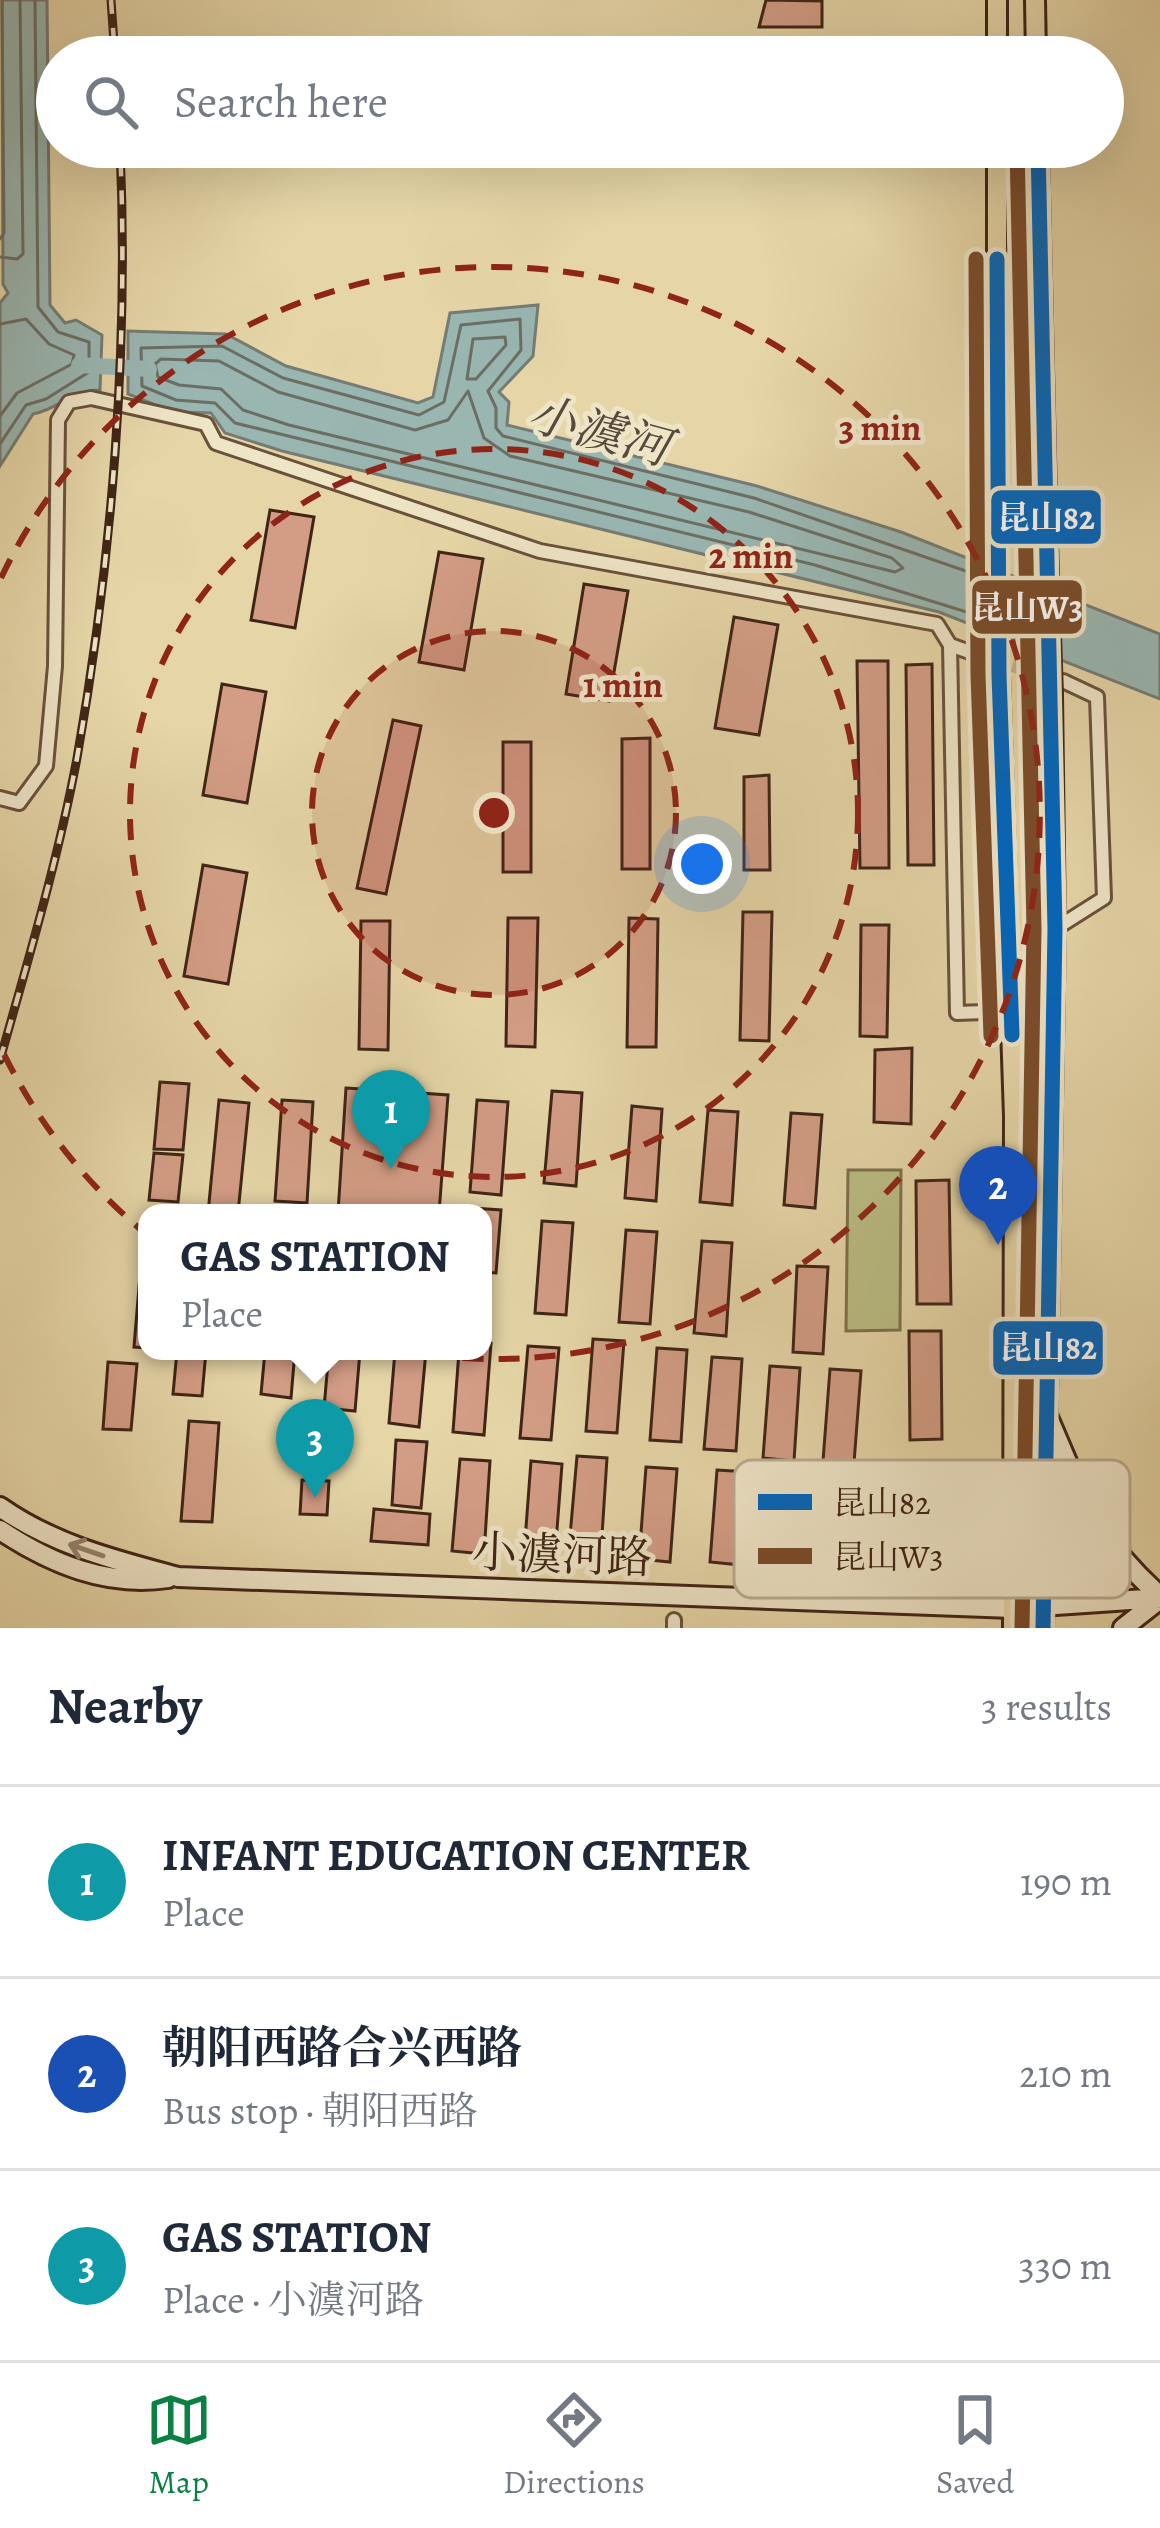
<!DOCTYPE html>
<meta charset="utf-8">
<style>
:root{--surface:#fff;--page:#f2f2f3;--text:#1f2937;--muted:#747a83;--line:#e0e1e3;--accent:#0b8043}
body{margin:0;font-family:Alegreya,"Noto Serif SC",serif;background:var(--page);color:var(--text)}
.you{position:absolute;left:702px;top:864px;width:42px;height:42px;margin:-30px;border:9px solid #fff;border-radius:50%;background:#1a73e8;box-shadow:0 0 0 18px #1a73e833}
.badge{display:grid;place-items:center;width:78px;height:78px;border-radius:50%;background:var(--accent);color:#fff;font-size:39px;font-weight:700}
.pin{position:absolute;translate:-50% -99px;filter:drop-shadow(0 3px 6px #0008)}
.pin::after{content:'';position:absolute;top:63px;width:42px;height:36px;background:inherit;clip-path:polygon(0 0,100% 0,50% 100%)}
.popup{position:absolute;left:138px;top:1204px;width:354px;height:156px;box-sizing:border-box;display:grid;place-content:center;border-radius:24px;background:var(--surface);filter:drop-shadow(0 3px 9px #0005);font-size:39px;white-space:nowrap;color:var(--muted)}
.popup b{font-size:45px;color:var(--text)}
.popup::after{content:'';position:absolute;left:50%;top:100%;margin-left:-24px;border:24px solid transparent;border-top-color:var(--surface)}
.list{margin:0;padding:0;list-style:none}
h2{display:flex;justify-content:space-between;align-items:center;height:156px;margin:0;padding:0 48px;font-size:51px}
h2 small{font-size:39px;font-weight:400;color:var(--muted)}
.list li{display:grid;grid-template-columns:78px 1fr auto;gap:36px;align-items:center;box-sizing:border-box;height:192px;padding:0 48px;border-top:3px solid var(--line)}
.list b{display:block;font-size:45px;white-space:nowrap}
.list p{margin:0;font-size:39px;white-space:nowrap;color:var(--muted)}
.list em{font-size:39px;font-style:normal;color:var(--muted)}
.icon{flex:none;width:66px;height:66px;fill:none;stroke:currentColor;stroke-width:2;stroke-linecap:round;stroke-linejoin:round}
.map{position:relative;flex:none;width:1160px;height:1628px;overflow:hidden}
.search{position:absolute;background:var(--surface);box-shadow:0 12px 48px #0002;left:36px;right:36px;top:36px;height:132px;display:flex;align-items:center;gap:30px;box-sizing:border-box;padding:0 42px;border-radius:66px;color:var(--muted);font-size:45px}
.sheet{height:732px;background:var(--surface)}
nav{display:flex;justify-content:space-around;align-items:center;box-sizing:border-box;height:168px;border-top:3px solid var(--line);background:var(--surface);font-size:33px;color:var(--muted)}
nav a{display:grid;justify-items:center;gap:6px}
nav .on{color:var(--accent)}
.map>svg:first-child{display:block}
</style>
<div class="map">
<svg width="1160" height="1628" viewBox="0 0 1160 1628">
<rect width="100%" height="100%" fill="#e5d5a7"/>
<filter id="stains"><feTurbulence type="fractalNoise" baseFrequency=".00167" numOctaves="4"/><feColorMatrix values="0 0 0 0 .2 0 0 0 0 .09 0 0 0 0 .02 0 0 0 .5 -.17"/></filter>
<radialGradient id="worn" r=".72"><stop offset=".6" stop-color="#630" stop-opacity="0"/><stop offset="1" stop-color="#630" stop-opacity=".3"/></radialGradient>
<path fill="#babc83" stroke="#7d704c" stroke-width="3" d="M848,1170H901L900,1330L846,1331Z"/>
<path fill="#99b6b1" stroke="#757c73" stroke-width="3" d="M2,0H47L50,305L65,323L76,320L102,335L100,390C70,390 60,409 33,414L0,466V303L8,293L3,284Z
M538,305L533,356L499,392L509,402L507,425L757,486L901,532L1160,634V699L939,612L282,451L225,433L211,413L173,412L128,394V331L226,334L286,366L418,403L433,397L450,313Z"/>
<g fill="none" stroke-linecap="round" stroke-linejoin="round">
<path stroke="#6c6e64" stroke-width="3" d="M0,239L4,233L2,0
M0,257L17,259L23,254L20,0
M0,324L26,319L49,344L74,355L72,364L17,393L0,416
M505,337L506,345L476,379H467L473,339Z
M161,359L219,361L278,392L415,430L448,420L468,391L484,438L510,456L749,512L892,558L903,568L895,572L289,425L243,410L221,389L179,385L158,377L155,364Z
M0,444L26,405L46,399L89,372V342L58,332L38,307L35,0
M986,578L754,498L503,436L496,428V408L488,391L521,350L520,319L461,325L444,402L419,415L283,378L222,346L141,348L142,386L176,400L215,403L235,423L815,565L986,618"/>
<path stroke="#99b6b1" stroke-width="16" d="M79,365L149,369"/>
</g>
<path fill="#d39d85" stroke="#402516" stroke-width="3" d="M766,0L822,1V27H759Z
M270,510L314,517L295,628L251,620Z
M439,552L483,559L464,670L419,662Z
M584,584L628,591L609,701L566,694Z
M734,617L778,625L759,735L715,728Z
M857,661H888L889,868H860Z
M932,664L934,865H908L906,665Z
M222,684L266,692L247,803L203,795Z
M393,720L421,726L386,894L357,888Z
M650,738V869H622V739Z
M503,742H531V872H503Z
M769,775L770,870H744V777Z
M203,865L247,873L228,984L184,976Z
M743,912H772L769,1041L740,1040Z
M508,918H538L535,1047L506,1046Z
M629,918L658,919L656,1047H627Z
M361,921H390L388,1050L359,1049Z
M861,925H889L887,1037L860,1036Z
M912,1048L911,1124L874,1122L875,1050Z
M160,1082L189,1084L183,1150L154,1149Z
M346,1088L448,1095L439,1213H338Z
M552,1091L582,1093L576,1186L544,1183Z
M219,1100L249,1103L238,1213H208Z
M282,1100L313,1102L307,1203L275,1201Z
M477,1100L508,1102L501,1195L470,1192Z
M632,1106L662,1109L656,1201L625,1198Z
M708,1110L738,1112L732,1205L700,1202Z
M791,1113L822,1115L815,1208L784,1205Z
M154,1153L183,1155L178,1202L149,1200Z
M949,1180L951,1304H917L916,1181Z
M472,1208L501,1210L496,1273L483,1272V1213H471Z
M542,1221L573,1223L566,1315L535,1313Z
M626,1230L657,1232L650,1324L619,1322Z
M702,1241L732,1243L726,1336L694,1333Z
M141,1263L147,1264V1348L134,1347Z
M797,1266L828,1267L823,1354L793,1352Z
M909,1331H941L942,1439L910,1440Z
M593,1339L624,1341L617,1433L586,1431Z
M483,1342L491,1343L484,1435L453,1432L459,1351H483Z
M528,1346L559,1348L551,1440L520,1438Z
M657,1348L687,1350L681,1442L650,1440Z
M177,1351H206L202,1396L173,1394Z
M265,1351H295L291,1398L261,1394Z
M329,1351H360L355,1411L324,1408Z
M395,1351H426L419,1427L389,1423Z
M712,1357L742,1359L736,1451L704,1449Z
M108,1362L137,1364L131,1430L103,1429Z
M770,1366L800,1368L794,1461L763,1458Z
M830,1369L861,1371L854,1463L823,1461Z
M189,1421L219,1423L212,1522L181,1521Z
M396,1440L427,1442L421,1508L392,1505Z
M577,1456L607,1458L601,1551L569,1548Z
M460,1459L490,1461L484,1554L452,1551Z
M531,1461L562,1464L555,1556L524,1554Z
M646,1467L677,1469L670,1562L639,1559Z
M717,1470L748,1472L741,1565L710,1562Z
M915,1476H950L949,1546H898L899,1513H915Z
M302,1480L329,1481L327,1515L300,1514Z
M769,1487L800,1489L793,1564L762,1561Z
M838,1497L869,1499L864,1568L833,1565Z
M374,1509L430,1514L428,1545L371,1541Z"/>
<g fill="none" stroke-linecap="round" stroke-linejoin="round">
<path stroke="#c4b28a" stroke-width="12" stroke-dasharray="12 6" stroke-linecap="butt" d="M995,661L1056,679"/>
<g stroke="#69513a" stroke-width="18">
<path id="street" d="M950,645L989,659
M0,798L19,803L46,766L55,666L58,420L69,402L91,398L206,424L216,443L540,551L937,624L950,645L957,1013L1012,1011
M1055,929L1104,898L1097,697L1063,681
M674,1628V1620"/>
</g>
<g stroke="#402516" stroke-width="24">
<path id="secondary" d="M1047,1415C1082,1495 1092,1535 1160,1596
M0,1507C54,1545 115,1560 178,1577L1013,1608L1160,1598
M0,1530C51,1564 107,1587 168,1578
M1123,1628L1160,1599"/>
</g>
<g stroke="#402516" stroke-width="24">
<path id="primary" d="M1035,0L1036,57
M997,57V0
M1038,147L1047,543
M997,531V147
M999,675L1014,1116L1013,1628
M1043,1628L1055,929L1052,695"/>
</g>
<use href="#street" stroke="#eee4c6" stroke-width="12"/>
<use href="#secondary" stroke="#eee4c6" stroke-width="18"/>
<use href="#primary" stroke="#e5d5a7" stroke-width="18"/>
<g stroke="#402516" stroke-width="9">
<path id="rail" d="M111,0L115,57
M0,1060C28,960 58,860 77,758C112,560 129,348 120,147"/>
</g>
<use href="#rail" stroke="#eee4c6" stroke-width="4.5" stroke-dasharray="14" stroke-linecap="butt"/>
<g stroke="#402516" stroke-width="24" stroke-linecap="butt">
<path id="primary-bridge" d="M997,531L999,675
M1047,543L1052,695"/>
</g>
<use href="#primary-bridge" stroke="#e5d5a7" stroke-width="18"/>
<g stroke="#eee4c6" stroke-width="24">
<path id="bus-1" d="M1038,147L1055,929L1043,1628
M997,259L999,675L1012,1035"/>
</g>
<g stroke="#eee4c6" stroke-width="24">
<path id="bus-2" d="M1017,147L1034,929L1022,1628
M976,259L978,675L991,1036"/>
</g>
<use href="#bus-1" stroke="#0065bd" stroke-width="15"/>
<use href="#bus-2" stroke="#7a4b2a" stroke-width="15"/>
</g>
<defs><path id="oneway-shaft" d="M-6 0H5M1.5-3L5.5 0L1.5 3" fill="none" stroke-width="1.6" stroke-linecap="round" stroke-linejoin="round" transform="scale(3)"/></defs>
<use stroke="#97846e" href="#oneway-shaft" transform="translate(86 1550) rotate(-161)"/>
<circle cx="494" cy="813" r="182" fill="#8f2418" fill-opacity=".12"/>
<g fill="none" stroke="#8f2418" stroke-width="6" stroke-dasharray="21 15">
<circle cx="494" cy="813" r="182"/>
<circle cx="494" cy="813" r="364"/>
<path d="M1 578A546 546 0 1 1 1 1048"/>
</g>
<g text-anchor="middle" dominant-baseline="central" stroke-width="10" stroke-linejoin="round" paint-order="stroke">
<g font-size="45" fill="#402516" stroke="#eee4c6">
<text transform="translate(562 1555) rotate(2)">小澞河路</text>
</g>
<g font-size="48" font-style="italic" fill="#56493d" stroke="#eee4c6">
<text transform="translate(599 431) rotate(15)">小澞河</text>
</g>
</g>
<rect x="734" y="1460" width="396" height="138" rx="18" fill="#eee4c6" stroke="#baab91" stroke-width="3"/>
<rect x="758" y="1494" width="54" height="16" fill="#0065bd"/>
<rect x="758" y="1548" width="54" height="16" fill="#7a4b2a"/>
<g font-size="33" fill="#402516">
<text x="833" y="1514">昆山82</text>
<text x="833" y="1568">昆山W3</text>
</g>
<circle cx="494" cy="813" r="18" fill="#8f2418" stroke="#eee4c6" stroke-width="6"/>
<g font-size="36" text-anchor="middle" font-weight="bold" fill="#8f2418" stroke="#eee4c6" stroke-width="10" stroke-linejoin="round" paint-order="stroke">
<text x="880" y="440">3 min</text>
<text x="751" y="568">2 min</text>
<text x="623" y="697">1 min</text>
</g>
<g stroke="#eee4c6" stroke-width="4.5">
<rect x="989" y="488" width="114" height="58" rx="12" fill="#0065bd"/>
<rect x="970" y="578" width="114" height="58" rx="12" fill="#7a4b2a"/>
<rect x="991" y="1319" width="114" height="58" rx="12" fill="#0065bd"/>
</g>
<g font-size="33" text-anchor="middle" font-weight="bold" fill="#fff">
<text x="1046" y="529">昆山82</text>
<text x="1027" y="619">昆山W3</text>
<text x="1048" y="1359">昆山82</text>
</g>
<rect width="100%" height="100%" filter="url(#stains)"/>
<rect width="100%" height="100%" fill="url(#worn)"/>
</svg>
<div class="you"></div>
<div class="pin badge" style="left:391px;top:1169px;background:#0f9aa8">1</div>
<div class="pin badge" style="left:998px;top:1245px;background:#1a4fb4">2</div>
<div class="pin badge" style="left:315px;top:1498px;background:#0f9aa8">3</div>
<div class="popup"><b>GAS STATION</b>Place</div>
<div class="search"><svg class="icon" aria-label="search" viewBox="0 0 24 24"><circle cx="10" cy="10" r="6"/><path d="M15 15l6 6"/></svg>Search here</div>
</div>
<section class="sheet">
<h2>Nearby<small>3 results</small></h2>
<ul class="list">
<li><span class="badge" style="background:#0f9aa8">1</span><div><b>INFANT EDUCATION CENTER</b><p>Place</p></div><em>190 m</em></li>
<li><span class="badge" style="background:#1a4fb4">2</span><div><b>朝阳西路合兴西路</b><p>Bus stop · 朝阳西路</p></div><em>210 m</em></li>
<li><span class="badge" style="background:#0f9aa8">3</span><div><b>GAS STATION</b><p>Place · 小澞河路</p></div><em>330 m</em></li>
</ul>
</section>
<nav>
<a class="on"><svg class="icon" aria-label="map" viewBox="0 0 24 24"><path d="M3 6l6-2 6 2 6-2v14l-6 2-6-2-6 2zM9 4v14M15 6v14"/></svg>Map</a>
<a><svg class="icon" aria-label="directions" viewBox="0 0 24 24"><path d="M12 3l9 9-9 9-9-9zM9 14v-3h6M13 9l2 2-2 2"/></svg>Directions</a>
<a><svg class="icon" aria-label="saved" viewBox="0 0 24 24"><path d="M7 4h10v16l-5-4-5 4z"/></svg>Saved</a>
</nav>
